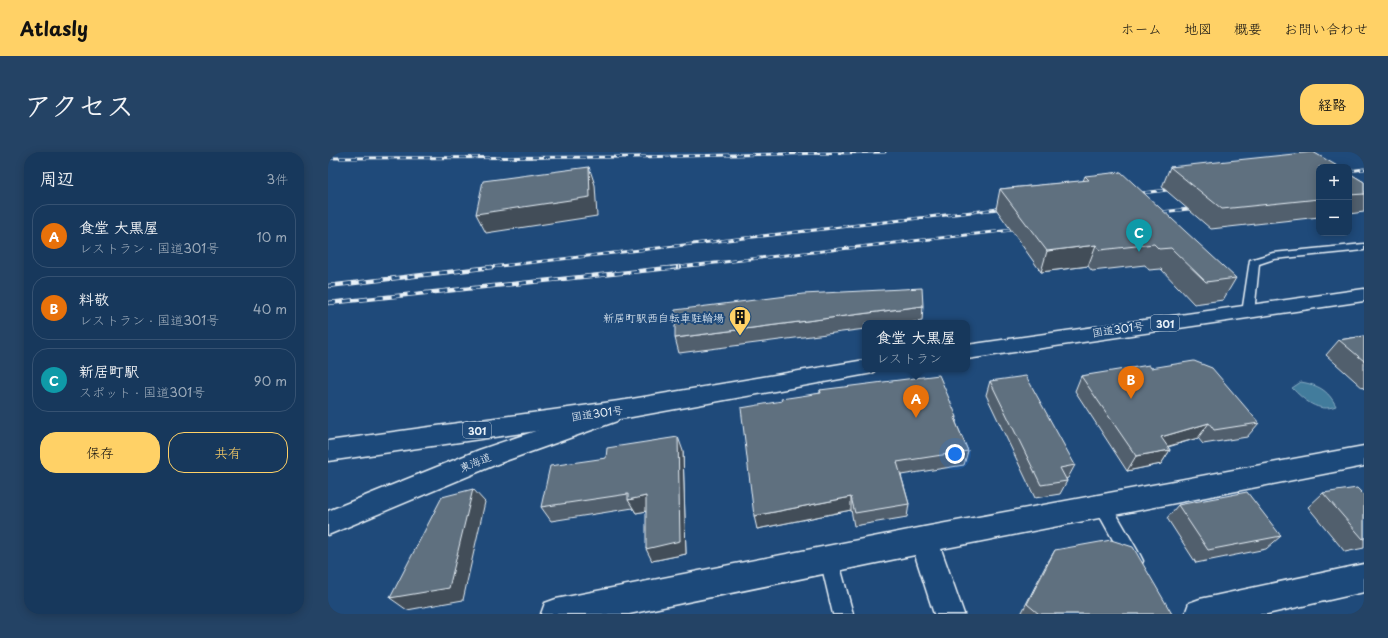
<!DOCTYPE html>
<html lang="ja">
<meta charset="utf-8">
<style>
:root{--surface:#17385c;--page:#244365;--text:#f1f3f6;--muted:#9eacbb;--line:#365272;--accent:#ffd166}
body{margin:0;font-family:"Playpen Sans","Klee One",sans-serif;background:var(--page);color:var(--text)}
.controls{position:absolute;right:12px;top:12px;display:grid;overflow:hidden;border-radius:8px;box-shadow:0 2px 10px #0003}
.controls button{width:36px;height:36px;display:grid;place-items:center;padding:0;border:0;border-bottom:1px solid var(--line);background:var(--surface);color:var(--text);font:20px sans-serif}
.you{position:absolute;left:627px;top:302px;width:14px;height:14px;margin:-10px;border:3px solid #fff;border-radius:50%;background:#1a73e8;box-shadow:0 0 0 6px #1a73e833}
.badge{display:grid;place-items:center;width:26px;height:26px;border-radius:50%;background:var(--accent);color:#fff;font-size:13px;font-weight:700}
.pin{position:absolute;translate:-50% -33px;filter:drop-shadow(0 1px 2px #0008)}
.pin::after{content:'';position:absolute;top:21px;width:14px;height:12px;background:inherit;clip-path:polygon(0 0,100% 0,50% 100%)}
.popup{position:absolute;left:534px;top:168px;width:108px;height:52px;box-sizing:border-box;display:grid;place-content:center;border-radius:8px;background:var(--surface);filter:drop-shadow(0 1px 3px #0005);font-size:13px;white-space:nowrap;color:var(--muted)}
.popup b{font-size:15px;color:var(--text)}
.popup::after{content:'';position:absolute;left:50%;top:100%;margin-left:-8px;border:8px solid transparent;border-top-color:var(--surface)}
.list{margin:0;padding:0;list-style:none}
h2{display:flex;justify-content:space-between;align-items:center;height:52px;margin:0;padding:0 16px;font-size:17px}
h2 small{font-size:13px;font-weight:400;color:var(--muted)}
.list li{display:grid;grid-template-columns:26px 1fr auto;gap:12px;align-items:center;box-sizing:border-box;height:64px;margin:0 8px 8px;padding:0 8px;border:1px solid var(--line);border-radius:16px}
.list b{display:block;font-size:15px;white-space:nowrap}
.list p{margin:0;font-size:13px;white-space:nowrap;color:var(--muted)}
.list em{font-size:13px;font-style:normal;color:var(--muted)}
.actions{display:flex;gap:8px;padding:12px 16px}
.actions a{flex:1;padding:9px 0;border:1px solid var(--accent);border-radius:16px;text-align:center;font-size:14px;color:var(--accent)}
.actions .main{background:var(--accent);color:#111}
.map{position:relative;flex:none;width:1036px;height:462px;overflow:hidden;border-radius:16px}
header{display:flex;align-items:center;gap:24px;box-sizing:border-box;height:56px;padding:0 20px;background:var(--accent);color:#111}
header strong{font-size:19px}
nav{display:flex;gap:22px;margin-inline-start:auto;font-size:14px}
.intro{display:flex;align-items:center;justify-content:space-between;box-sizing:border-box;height:96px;padding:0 24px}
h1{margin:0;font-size:28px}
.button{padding:10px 18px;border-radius:16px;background:var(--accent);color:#111;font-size:14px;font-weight:700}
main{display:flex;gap:24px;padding:0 24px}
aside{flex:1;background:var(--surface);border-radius:16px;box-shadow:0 2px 10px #0003}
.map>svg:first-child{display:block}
</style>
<header>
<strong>Atlasly</strong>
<nav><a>ホーム</a><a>地図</a><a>概要</a><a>お問い合わせ</a></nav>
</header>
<div class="intro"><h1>アクセス</h1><a class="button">経路</a></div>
<main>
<aside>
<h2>周辺<small>3件</small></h2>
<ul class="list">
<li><span class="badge" style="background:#e8710a">A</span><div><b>食堂 大黒屋</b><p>レストラン · 国道301号</p></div><em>10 m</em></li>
<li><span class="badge" style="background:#e8710a">B</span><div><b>料敬</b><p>レストラン · 国道301号</p></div><em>40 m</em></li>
<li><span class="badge" style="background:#0f9aa8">C</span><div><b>新居町駅</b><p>スポット · 国道301号</p></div><em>90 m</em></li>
</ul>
<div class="actions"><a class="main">保存</a><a>共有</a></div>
</aside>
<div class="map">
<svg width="1036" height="462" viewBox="0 0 1036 462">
<rect width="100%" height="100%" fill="#1f4a7a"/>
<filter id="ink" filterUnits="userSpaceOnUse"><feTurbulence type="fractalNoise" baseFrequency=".025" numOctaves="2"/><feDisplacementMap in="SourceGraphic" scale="8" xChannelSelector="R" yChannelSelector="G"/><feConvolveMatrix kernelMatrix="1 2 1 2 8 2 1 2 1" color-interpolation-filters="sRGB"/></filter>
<g filter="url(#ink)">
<path fill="#437b9c" stroke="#85aac1" d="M973,230C990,233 1000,238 1008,254C990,261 976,248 964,236Z"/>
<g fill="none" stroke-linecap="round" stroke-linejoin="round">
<g stroke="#e8f1f8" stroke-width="3">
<path id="lane" d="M1036,92V98L946,107L931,112L926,161L920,165L914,161L922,108L945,101Z
M775,347L781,349L812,403L815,409L812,415L806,418L800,415L769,359L767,354L769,349Z
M501,399L507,401L510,407L525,462H505L492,407L495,401Z"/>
</g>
<g stroke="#e8f1f8" stroke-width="3">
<path id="street" d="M1036,294V314L613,397L636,462H606L587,403L301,462H213L217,451L228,447L596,375Z
M1036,412V440L939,462H857L861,451L872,447Z"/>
</g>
<g stroke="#e8f1f8" stroke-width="3">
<path id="secondary" d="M281,254L289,257L293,263L289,269L169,312L0,383V359L151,298Z"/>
</g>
<g stroke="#e8f1f8" stroke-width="3">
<path id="highway" d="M1036,137V149L639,207V193Z
M537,208V217H547L545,221L298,266L0,309V289L298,248Z"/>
</g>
<use href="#lane" fill="#1f4a7a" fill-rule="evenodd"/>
<use href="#street" fill="#1f4a7a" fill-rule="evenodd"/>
<use href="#secondary" fill="#1f4a7a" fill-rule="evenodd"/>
<use href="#highway" fill="#1f4a7a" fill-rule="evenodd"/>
<g stroke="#e8f1f8" stroke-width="3">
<path id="rail-far1" d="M0,6L307,5L557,0
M1021,19L1036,17
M805,42L848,37
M824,61L870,56
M155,116L679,56
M342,116L693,77"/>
</g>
<g stroke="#e8f1f8" stroke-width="4.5">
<path id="rail" d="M0,134L164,115
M0,151L351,115"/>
</g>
<use href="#rail-far1" stroke="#1f4a7a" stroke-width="2" stroke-dasharray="6" stroke-linecap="butt"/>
<use href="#rail" stroke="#1f4a7a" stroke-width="3" stroke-dasharray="8" stroke-linecap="butt"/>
</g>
<path fill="#515f6d" stroke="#e8f1f8" d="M842,15H991V65L883,77L834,35Z
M1021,21L1036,30V60L1021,62Z
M757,24L908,126L895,148L866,152L833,117L821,118L817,113L764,119L760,114L713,120L668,57L672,37L755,29Z
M595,154L594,169L580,171H537V177L351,201L347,186Z
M1036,184V237L998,203L1011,188Z
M823,216L931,271L919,285L875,292L870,286L840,295L842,298L833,312L799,319L747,239L753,224Z
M662,229L747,313L740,326L738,327L739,329L732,342L707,346L658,243Z
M492,238L629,265L628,271L640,299L636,313L573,323L581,352L579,365L526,374L523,358L429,377L454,250L492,241Z
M355,299L358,402L324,409L318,359L308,361L305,356L223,369L213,355Z
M995,341L1036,343V396L1017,400L980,355Z
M850,353L953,384L938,397L868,411L839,366Z
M727,398L844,462H693L717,415Z"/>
<path fill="#424e59" stroke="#e8f1f8" d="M261,15L267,33L269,64L158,81L148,62Z
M768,93L760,114L713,120L719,99Z
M881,271L870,286L823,299L833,285Z
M350,285L355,299L358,402L324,409L318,397Z
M842,298L833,312L799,319L808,304Z
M145,337L157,350L135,448L79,458L62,446Z
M318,344L325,358L308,361L300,348Z
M523,345V358L429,377L426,364Z"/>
<path fill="#5e6f7f" stroke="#e8f1f8" d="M985,0L1011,15H991V47L894,57L842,15Z
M261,15L262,45L148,62L155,29Z
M793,20L908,126L878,130L843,96L831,97L826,92L772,98L768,93L719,99L672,37L761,28L757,24Z
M1021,21L1036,30V42L1021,43Z
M594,136L595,154L347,186V158L475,142Z
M1036,184V209L1011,188Z
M866,209L884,216L931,271L886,278L881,271L833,285L842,298L808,304L753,224L821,213L823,216Z
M611,223L629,265L626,266L640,299L569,310L581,352L527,361L523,345L426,364L413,256L454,249L453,247L493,241L492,238Z
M698,224L747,313L732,316L739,329L713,333L662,229Z
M350,285L352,389L318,397V344L300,348V342L213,355L222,314L278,306L279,296Z
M1029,336L1036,343V387H1035L995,341Z
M145,337L121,436L62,446L114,345Z
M919,340L953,384L880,398L850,353Z
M783,388L805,395L844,462H711L699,452L727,398Z"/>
</g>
<defs>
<g id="building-pin" transform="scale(1.15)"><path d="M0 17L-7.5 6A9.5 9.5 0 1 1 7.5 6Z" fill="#ffd166" stroke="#1f4a7a"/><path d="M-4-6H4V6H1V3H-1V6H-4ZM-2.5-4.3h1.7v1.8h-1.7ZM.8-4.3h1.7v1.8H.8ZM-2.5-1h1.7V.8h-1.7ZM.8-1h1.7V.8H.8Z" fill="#111"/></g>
</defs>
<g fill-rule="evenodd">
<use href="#building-pin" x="412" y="165"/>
</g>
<g text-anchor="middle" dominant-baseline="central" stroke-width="4" stroke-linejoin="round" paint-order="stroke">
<g fill="#1f4a7a" stroke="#acbfd2" stroke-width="1">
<rect x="823" y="163" width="28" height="16" rx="3"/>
<rect x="135" y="270" width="28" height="16" rx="3"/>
</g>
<g font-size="10" font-weight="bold" fill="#e8f1f8">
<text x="837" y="171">301</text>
<text x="149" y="278">301</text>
</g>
<g font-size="11" fill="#e8f1f8" stroke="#1f4a7a" text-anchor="end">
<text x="396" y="165">新居町駅西自転車駐輪場</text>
</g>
<g font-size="11" fill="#e8f1f8" stroke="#1f4a7a">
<text transform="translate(790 177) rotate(-8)">国道301号</text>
<text transform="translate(269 261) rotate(-8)">国道301号</text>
<text transform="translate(147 310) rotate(-22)">東海道</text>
</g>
</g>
</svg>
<div class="controls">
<button>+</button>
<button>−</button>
</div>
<div class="you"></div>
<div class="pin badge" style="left:588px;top:266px;background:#e8710a">A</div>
<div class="popup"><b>食堂 大黒屋</b>レストラン</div>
<div class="pin badge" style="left:803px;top:247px;background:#e8710a">B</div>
<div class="pin badge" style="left:811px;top:100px;background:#0f9aa8">C</div>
</div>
</main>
